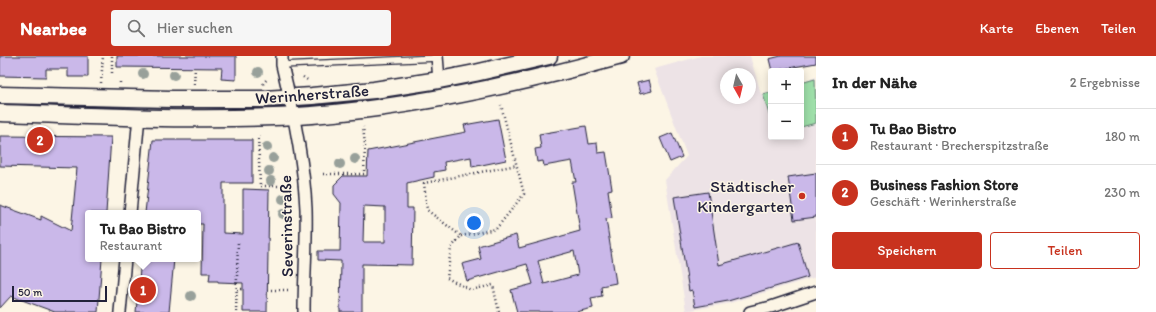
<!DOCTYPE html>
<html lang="de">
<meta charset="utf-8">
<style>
:root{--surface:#fff;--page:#f6f6f6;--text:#222;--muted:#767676;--line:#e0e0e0;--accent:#c8321e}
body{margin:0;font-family:Itim,sans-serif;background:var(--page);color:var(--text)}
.controls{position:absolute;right:12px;top:12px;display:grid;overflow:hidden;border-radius:4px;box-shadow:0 2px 10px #0003}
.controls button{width:36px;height:36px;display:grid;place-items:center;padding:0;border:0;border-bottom:1px solid var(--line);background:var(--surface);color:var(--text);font:20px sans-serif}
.compass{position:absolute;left:720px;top:12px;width:36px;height:36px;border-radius:50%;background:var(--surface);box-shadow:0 2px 10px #0003;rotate:172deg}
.scale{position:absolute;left:12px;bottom:10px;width:95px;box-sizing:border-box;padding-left:4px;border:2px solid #22223b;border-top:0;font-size:11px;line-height:14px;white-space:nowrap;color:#22223b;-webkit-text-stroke:3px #fcf5e5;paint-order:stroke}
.you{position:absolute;left:474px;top:167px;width:14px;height:14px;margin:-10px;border:3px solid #fff;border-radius:50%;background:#1a73e8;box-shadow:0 0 0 6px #1a73e833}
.badge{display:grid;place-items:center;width:26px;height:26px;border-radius:50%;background:var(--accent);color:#fff;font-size:13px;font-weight:700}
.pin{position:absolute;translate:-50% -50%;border:2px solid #fff;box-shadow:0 1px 4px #0006}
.popup{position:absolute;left:85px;top:154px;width:116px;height:52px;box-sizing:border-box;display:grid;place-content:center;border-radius:4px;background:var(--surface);filter:drop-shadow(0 1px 3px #0005);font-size:13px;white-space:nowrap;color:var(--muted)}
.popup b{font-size:15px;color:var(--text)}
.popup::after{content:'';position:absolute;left:50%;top:100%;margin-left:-8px;border:8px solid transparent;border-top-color:var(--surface)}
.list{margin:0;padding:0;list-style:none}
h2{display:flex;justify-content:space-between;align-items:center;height:52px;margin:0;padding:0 16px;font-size:17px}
h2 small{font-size:13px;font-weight:400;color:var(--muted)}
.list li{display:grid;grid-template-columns:26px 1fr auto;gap:12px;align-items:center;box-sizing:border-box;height:56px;padding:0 16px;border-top:1px solid var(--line)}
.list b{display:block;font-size:15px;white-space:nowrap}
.list p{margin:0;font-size:13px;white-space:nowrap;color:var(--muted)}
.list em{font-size:13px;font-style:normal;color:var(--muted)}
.actions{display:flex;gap:8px;padding:12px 16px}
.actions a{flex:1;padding:9px 0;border:1px solid var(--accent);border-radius:4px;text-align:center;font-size:14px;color:var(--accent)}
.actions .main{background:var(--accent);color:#fff}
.icon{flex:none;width:22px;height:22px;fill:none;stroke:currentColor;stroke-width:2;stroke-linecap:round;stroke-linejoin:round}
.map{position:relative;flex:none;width:816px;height:256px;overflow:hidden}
header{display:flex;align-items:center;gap:24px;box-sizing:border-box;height:56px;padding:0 20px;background:var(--accent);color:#fff}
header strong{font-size:19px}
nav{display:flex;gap:22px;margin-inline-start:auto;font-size:14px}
.search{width:280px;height:36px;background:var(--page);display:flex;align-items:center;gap:10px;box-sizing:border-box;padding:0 14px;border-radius:4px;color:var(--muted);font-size:15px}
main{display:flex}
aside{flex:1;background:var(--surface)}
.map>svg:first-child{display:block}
</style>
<header>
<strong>Nearbee</strong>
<div class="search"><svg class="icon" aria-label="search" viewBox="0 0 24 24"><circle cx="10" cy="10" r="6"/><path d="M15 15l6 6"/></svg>Hier suchen</div>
<nav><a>Karte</a><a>Ebenen</a><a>Teilen</a></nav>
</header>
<main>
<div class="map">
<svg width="816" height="256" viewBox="0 0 816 256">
<rect width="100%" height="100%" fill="#fcf5e5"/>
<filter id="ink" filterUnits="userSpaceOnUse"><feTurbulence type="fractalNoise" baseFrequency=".025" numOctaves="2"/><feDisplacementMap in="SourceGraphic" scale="8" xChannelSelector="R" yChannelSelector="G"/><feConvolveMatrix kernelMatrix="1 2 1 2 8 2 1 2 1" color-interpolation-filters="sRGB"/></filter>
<g filter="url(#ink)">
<path fill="#ede3e6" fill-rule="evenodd" d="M701,0H750L761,38L771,35V81H801V26L816,21V221L727,248L686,255L665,124L687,100L654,13ZM726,18H750V42H726Z"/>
<path fill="#9edfa9" stroke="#608072" d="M815,23L816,67L801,71V27Z
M771,36V65L763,38Z"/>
<path fill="#cab8e9" stroke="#22223b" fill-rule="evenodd" d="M0,0H88V21H68V13H46V21L0,20Z
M117,0H236V24L221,23L222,12L117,11Z
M781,0H816V7L772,15L769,3Z
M649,24L652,35L640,38L637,27Z
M498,63L506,104L472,111L471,101L444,106L445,114L434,116V121L407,127V152H413L412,209L362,208V256H340L341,205L318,204V195H340L341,147L334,138V129L343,120H367L368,95L466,76L464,69ZM364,150L385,151V186H363Z
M586,70L589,88L597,87L598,97L606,96L612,133L608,134L612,162L606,163L616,227L601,230L602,240L591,242L593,252L576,256H517L511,234L533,228L527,208L467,225L462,208L481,203L478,190L516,179L519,192L580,175L572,126H576L572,105L544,110L543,105L537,106L535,93L541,92L539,78ZM574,195L578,219L544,228L538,205Z
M672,77L682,101L670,106L660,82Z
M0,80L111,81L106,157H88V203H102L98,256H55L11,240L0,252V149L41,164V160L71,175L77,112L0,110Z
M153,84H252V127H223V177L243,178V133L269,134L267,256H243V227L218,226V225H209L210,217H202L203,168H198V157H145Z
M816,117V161L794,164L788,121Z
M708,136L719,209L798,186L808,221L728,245L695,251L692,234L689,235L674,141Z
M141,203H174L169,256H136Z"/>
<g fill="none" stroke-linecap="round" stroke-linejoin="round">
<g stroke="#22223b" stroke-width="8">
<path id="lane" d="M282,9L437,2"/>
</g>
<g stroke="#22223b" stroke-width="14">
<path id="street" d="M282,0V9C293,54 304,107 306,153C307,187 304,222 304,256
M437,0L439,24
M130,157L139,60
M120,256L125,203
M750,256L771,251L816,236"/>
</g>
<g stroke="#22223b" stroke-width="19">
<path id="secondary" d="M0,39L172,43H264L312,40L374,34L439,24L475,17L549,0
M0,57C104,60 208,66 312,59C416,51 520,28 621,0"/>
</g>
<path stroke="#22223b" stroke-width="2.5" stroke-dasharray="1 3" stroke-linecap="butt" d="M112,17V0
M303,21L309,25
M101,27L103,0
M120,27V23
M194,28L195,12
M263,28L267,23
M258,79L260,130H290
M323,118H364L365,89L363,71
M461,180L496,173L524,138L501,49
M237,233H243
M267,234H290
M236,256L238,184
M499,256L493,229L471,234L447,222L451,192L461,180L427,154L424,127L517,109"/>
<use href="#lane" stroke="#fcf5e5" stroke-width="5.5"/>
<use href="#street" stroke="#fcf5e5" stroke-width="11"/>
<use href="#secondary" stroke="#fcf5e5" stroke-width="16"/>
</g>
<g fill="#98a09a">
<circle cx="258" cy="16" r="5"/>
<circle cx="143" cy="18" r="5"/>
<circle cx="174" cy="19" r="5"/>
<circle cx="267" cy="91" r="5"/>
<circle cx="273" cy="102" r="5"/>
<circle cx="355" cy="103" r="5"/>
<circle cx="340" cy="108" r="5"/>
<circle cx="269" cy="115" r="5"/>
<circle cx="271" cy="125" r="5"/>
<circle cx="283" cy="143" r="5"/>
<circle cx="283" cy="158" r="5"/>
<circle cx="191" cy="240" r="5"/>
</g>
</g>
<circle fill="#c8321e" stroke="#fcf5e5" stroke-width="1.5" cx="802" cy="140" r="4"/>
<g text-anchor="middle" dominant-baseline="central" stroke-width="3" stroke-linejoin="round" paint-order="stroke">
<g font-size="17" fill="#22223b" stroke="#fcf5e5">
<text transform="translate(312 38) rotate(-4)">Werinherstraße</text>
<text transform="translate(286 170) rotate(-91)">Severinstraße</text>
</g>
<g font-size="17" fill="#22223b" stroke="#fcf5e5" text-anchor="end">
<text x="794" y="130">Städtischer<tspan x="794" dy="20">Kindergarten</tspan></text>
</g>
</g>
</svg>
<div class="controls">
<button>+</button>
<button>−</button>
</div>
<svg class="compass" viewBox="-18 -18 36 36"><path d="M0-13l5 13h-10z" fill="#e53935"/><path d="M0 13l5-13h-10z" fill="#767676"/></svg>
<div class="scale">50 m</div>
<div class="you"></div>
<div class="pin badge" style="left:143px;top:234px">1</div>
<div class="popup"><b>Tu Bao Bistro</b>Restaurant</div>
<div class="pin badge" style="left:40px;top:84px">2</div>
</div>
<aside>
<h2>In der Nähe<small>2 Ergebnisse</small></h2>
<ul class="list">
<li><span class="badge">1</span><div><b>Tu Bao Bistro</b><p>Restaurant · Brecherspitzstraße</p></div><em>180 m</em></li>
<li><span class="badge">2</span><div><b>Business Fashion Store</b><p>Geschäft · Werinherstraße</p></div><em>230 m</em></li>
</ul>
<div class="actions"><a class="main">Speichern</a><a>Teilen</a></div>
</aside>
</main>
